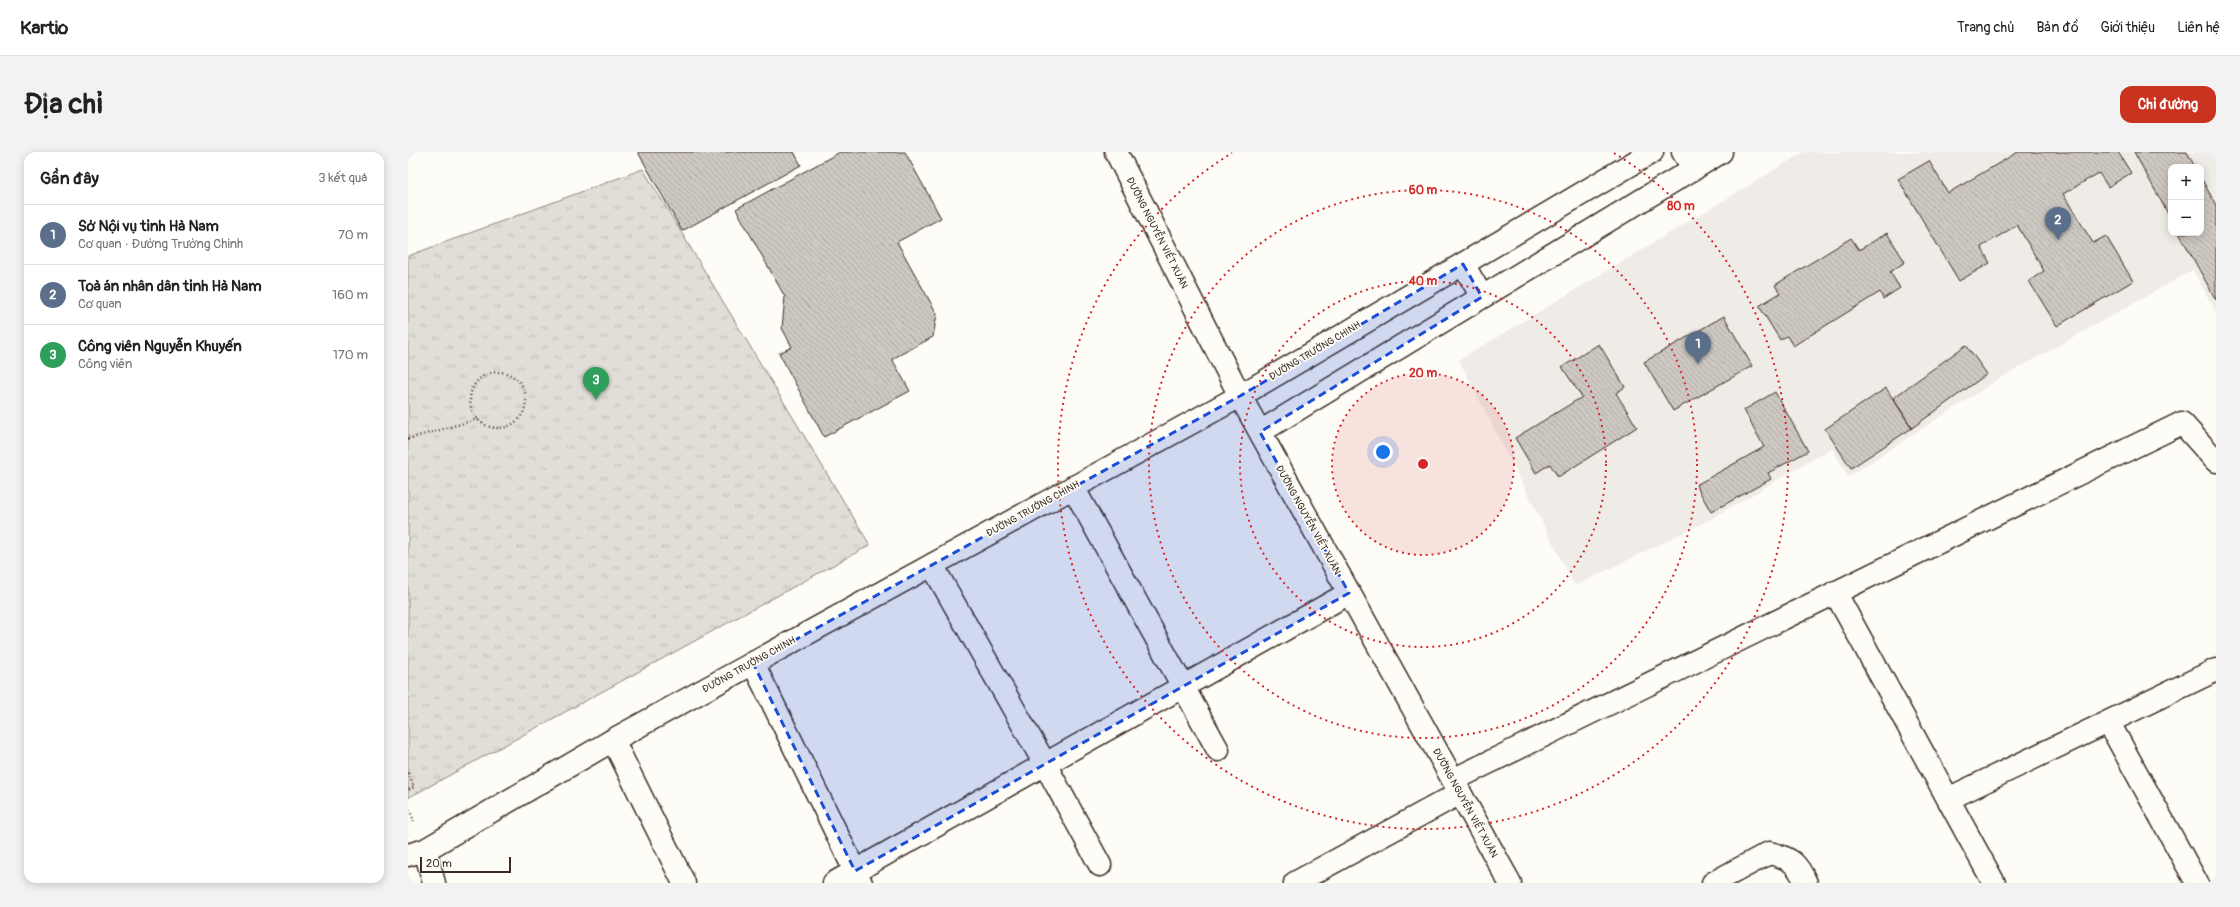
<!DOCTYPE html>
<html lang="vi">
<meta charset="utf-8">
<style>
:root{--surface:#fff;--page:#f2f2f2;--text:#202124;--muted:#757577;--line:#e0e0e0;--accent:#c8321e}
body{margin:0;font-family:Pangolin,sans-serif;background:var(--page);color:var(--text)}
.controls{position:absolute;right:12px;top:12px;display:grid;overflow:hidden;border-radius:8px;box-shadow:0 2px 10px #0003}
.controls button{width:36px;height:36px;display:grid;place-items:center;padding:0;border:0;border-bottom:1px solid var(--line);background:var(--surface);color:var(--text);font:20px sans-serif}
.scale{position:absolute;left:12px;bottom:10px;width:91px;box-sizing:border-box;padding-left:4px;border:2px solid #3b2a1e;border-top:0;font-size:11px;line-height:14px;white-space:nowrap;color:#3b2a1e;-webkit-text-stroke:3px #fdfcf7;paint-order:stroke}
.you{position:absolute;left:975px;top:300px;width:14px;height:14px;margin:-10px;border:3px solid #fff;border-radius:50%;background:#1a73e8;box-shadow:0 0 0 6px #1a73e833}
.badge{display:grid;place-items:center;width:26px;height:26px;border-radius:50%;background:var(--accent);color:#fff;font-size:13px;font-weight:700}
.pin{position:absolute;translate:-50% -33px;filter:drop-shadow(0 1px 2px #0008)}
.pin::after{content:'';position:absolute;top:21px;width:14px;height:12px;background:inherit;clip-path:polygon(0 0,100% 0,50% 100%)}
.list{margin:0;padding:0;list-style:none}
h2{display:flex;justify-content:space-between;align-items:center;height:52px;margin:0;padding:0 16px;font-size:17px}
h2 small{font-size:13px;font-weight:400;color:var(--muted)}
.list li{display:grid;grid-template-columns:26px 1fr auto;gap:12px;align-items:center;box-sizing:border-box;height:60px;padding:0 16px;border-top:1px solid var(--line)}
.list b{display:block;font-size:15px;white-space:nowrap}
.list p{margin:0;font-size:13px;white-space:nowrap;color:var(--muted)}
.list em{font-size:13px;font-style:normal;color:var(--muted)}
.map{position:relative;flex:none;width:1808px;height:731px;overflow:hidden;border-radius:12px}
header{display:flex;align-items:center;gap:24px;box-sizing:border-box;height:56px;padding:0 20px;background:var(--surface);border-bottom:1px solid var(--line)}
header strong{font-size:19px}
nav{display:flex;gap:22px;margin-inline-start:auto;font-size:14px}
.intro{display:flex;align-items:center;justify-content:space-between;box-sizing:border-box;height:96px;padding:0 24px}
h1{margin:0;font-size:28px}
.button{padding:10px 18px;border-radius:12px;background:var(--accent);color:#fff;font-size:14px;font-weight:700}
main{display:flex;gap:24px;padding:0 24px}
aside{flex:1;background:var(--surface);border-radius:12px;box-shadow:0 2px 10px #0003}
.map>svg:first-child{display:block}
</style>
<header>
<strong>Kartio</strong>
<nav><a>Trang chủ</a><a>Bản đồ</a><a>Giới thiệu</a><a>Liên hệ</a></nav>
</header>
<div class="intro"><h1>Địa chỉ</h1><a class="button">Chỉ đường</a></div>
<main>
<aside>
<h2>Gần đây<small>3 kết quả</small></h2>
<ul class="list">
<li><span class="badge" style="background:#5c6f8a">1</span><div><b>Sở Nội vụ tỉnh Hà Nam</b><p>Cơ quan · Đường Trường Chinh</p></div><em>70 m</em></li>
<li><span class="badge" style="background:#5c6f8a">2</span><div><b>Toà án nhân dân tỉnh Hà Nam</b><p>Cơ quan</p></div><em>160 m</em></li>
<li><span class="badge" style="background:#2e9e5b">3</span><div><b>Công viên Nguyễn Khuyến</b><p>Công viên</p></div><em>170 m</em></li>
</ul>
</aside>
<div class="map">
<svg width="1808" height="731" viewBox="0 0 1808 731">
<defs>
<pattern id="grass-tufts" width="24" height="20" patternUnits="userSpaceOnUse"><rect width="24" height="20" fill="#e1ded7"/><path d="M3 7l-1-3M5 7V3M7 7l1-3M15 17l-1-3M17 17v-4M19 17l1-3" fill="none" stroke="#c2bfb8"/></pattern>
<pattern id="building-back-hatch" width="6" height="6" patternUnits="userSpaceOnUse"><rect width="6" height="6" fill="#cdc8c2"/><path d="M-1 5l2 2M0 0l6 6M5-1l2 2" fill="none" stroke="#b1aca6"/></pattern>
</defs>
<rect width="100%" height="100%" fill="#fdfcf7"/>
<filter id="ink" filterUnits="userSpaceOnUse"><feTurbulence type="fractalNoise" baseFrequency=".025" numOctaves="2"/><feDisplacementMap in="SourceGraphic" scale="8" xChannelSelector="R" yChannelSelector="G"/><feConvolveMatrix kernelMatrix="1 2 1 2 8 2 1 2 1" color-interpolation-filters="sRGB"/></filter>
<g filter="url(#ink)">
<path fill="#efece7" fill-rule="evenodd" d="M1396,0H1808V160L1785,118L1589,228L1440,325L1424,296L1301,368L1167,434L1051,208ZM1763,15H1793V81H1763Z"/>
<path fill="url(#grass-tufts)" stroke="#8e847a" d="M235,17L462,393L0,646V104Z"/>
<path fill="url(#building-back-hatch)" stroke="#3b2a1e" d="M230,0H386L393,13L274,79Z
M432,0H497L533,66L489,90L529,162L525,185L484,207L502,239L416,285L371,201L384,195L374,176L377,145L328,57Z
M1610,0H1710L1723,21L1700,35L1691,21L1655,42L1685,91L1698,84L1725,129L1649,174L1621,129L1636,119L1609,73L1573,95L1582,111L1551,129L1490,27L1521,9L1540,41Z
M1726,0H1779L1787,15H1763V67Z
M1793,26L1808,53V148L1771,81H1793Z
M1479,81L1497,110L1482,120L1492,136L1475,147L1472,140L1385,194L1379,184L1372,188L1351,154L1372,141L1367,133L1443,86L1451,98Z
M1316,164L1344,214L1265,259L1236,210Z
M1191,192L1217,235L1208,241L1229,275L1150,325L1142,312L1128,321L1107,286L1174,245L1154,215Z
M1558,193L1579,222L1504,276L1485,246Z
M1478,236L1504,276L1443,316L1417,277Z
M1367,240L1400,299L1360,321L1363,327L1303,360L1288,333L1356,295L1336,258Z"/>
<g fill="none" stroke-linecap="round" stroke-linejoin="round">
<g stroke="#3b2a1e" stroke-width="25">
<path id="minor" d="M1275,0L1286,17
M665,335L810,598
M524,413L637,612L692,713
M1427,440L1586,731
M345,511L453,731
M1701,571L1789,731
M205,588L276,731
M1045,628L1774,271L1808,309
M1540,647L1808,518
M426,731L941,441
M887,731L1052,641
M1305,731L1361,701C1383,706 1389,711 1398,731"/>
</g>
<g stroke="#3b2a1e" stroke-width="25">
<path id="tertiary" d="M708,0L832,244L1102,731
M1055,112L1074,145
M852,280L1313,0
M17,698L26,731
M0,703L17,698L205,588L832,244L1244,0"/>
</g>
<path stroke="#3b2a1e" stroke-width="2.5" stroke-dasharray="1 3" stroke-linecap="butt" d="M62 248a28 28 0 1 1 56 0a28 28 0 1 1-56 0Z
M0,287L70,267
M0,621L6,635L0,638
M0,654L7,672"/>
<use href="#minor" stroke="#fdfcf7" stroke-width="22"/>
<use href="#tertiary" stroke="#fdfcf7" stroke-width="22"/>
</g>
</g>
<path fill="#1d4ed8" fill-opacity="0.2" stroke="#1d4ed8" stroke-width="3" stroke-dasharray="8 5" stroke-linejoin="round" d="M1055,112L1074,145L852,280L941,441L447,719L345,511L832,244Z"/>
<circle cx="1015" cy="312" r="91" fill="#d62828" fill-opacity=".12"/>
<g fill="none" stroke="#d62828" stroke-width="2" stroke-dasharray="2 4">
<circle cx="1015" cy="312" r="91"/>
<circle cx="1015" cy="312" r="183"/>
<circle cx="1015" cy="312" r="274"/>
<path d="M1206 1A365 365 0 1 1 824 1"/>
</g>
<g text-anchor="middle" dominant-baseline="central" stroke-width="3.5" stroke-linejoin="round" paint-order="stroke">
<g font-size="10" fill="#3b2a1e" stroke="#fdfcf7">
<text transform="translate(749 81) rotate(63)">ĐƯỜNG NGUYỄN VIẾT XUÂN</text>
<text transform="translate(907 199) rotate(-31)">ĐƯỜNG TRƯỜNG CHINH</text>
<text transform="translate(625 357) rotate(-29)">ĐƯỜNG TRƯỜNG CHINH</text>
<text transform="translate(900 368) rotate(61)">ĐƯỜNG NGUYỄN VIẾT XUÂN</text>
<text transform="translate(341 513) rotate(-29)">ĐƯỜNG TRƯỜNG CHINH</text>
<text transform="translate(1057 651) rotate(61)">ĐƯỜNG NGUYỄN VIẾT XUÂN</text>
</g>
</g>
<circle cx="1015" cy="312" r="6" fill="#d62828" stroke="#fdfcf7" stroke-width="2"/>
<g font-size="12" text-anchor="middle" font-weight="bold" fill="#d62828" stroke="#fdfcf7" stroke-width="3.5" stroke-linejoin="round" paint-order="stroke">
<text x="1015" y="42">60 m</text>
<text x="1273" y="58">80 m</text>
<text x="1015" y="133">40 m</text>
<text x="1015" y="225">20 m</text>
</g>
</svg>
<div class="controls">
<button>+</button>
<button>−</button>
</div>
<div class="scale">20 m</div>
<div class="you"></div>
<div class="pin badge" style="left:1290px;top:212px;background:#5c6f8a">1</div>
<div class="pin badge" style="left:1650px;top:88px;background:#5c6f8a">2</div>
<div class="pin badge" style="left:188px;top:248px;background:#2e9e5b">3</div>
</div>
</main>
